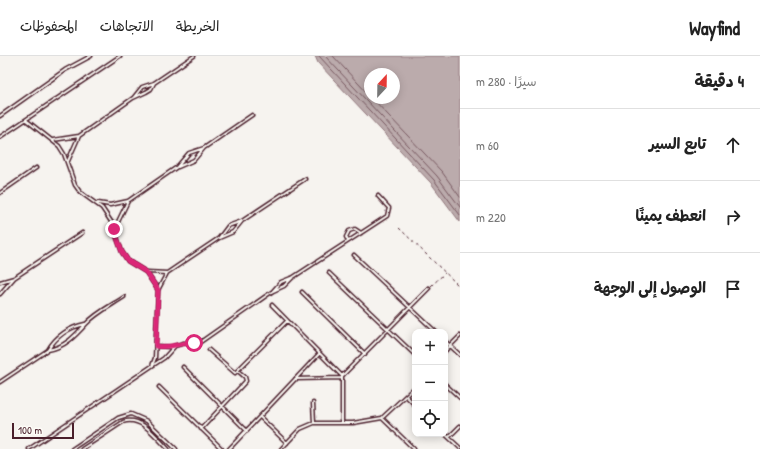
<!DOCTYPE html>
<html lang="ar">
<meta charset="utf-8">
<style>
:root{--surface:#fff;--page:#f6f6f6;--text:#222;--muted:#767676;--line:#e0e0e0}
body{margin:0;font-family:"Patrick Hand","Playpen Sans Arabic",sans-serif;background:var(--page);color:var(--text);direction:rtl}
.controls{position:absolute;right:12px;bottom:12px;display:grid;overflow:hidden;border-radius:8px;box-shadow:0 2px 10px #0003}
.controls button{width:36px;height:36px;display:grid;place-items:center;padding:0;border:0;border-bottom:1px solid var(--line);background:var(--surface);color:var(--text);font:20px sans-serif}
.compass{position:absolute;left:364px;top:12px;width:36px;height:36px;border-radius:50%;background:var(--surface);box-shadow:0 2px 10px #0003;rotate:22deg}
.scale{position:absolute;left:12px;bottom:10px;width:62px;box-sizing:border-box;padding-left:4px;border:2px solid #4a1f2b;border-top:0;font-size:11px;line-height:14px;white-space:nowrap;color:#4a1f2b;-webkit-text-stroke:3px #fdfcf7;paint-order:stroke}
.stop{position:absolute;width:12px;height:12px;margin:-9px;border:3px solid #db2777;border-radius:50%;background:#fff}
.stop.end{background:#db2777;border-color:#fff;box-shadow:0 1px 4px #0008}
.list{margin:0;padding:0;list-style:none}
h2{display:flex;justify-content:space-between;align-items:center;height:52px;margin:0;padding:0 16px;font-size:17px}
h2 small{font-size:13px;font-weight:400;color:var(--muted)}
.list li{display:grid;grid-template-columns:26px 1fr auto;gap:12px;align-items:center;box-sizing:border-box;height:72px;padding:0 16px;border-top:1px solid var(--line)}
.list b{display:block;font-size:15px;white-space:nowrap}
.list em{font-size:13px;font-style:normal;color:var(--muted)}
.icon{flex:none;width:22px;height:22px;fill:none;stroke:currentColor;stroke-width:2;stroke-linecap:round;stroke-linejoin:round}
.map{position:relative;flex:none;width:460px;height:393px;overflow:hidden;direction:ltr}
header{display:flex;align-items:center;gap:24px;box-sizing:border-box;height:56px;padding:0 20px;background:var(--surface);border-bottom:1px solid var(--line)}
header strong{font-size:19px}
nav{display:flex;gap:22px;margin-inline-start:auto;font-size:14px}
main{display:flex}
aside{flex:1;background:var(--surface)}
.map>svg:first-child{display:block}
</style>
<header>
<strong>Wayfind</strong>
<nav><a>الخريطة</a><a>الاتجاهات</a><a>المحفوظات</a></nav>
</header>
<main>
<aside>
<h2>4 دقيقة<small>سيرًا · 280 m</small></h2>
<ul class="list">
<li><svg class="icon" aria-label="ahead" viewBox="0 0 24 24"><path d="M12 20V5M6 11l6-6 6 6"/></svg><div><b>تابع السير</b></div><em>60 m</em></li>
<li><svg class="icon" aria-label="right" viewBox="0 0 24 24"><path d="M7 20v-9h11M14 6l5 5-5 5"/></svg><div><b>انعطف يمينًا</b></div><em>220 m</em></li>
<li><svg class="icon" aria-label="arrive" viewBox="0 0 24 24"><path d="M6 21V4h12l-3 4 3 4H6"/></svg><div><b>الوصول إلى الوجهة</b></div></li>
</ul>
</aside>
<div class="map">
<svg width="460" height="393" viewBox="0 0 460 393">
<rect width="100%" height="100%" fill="#f6f3ef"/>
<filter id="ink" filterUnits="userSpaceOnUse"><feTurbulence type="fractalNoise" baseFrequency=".025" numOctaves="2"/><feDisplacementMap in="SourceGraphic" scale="8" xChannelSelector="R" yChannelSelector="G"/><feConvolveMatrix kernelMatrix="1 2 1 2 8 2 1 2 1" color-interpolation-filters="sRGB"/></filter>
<g filter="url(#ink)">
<path fill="#bbabac" stroke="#8e7378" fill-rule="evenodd" d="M315,0H460V166L431,127L318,7ZM370,18H394V42H370Z"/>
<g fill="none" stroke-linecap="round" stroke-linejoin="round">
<path stroke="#77575f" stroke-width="1" d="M319,0L434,124L460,159
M325,0L437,120L460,151
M333,0L370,40
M372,42L442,116L460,141"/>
<g stroke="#4a1f2b" stroke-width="5">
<path id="lane" d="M134,41L142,31L154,27L194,0
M0,60L65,14L91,0
M26,64L59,90L64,98L75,129L80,136L102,152L112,167L122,196L128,205L146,216L158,234
M0,81L120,0
M53,84L79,80L133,42L146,36L151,33L154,27
M68,105L79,80
M178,111L194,104L204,92L252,59
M0,137L36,112
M98,147L110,149L128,145L177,111L189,97L204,92
M115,172L128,145
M219,182L228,170L242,165L305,123
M348,185L346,181L349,175L355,173L361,177
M354,199L436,276
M147,216L167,217
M329,217L415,299
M0,226L14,222
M273,235L281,226L291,222
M302,236L365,298
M0,238L14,222L82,177
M272,249L342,320V366
M445,285L460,299
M156,290L171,291L184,287H199L273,235L284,230L292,222L387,160L389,152L378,140
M48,294C56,280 70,271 85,268
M209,294L235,317L287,265
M445,295L460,280
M152,310L164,302L174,291
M183,311L247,375
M342,320L429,232
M295,323L342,322
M0,326L48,294C65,291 75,280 86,268C96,257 112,249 124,241
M445,328L460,342
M159,331L222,393
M406,340L415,349
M313,347L314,367
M260,361L287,387
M382,362L414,393
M201,373L246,325L245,321L238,315
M445,378L460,392
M449,381L460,370
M29,393L152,310L155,302L158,234L167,217L219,182L233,176L242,165
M72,393L118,362L131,358L147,365L176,393
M82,393L123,366C141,359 157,382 168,393
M229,393L319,298
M281,393L300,373L314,367H353L382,362L415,331"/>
</g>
<path stroke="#4a1f2b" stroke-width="1" stroke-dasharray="3 3" stroke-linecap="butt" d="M399,172L460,231
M431,230L445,217"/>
<use href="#lane" stroke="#fdfcf7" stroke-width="2"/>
</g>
</g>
<g fill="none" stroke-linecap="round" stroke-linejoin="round" filter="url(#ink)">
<path stroke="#db2777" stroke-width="5" d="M114,173L122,196L128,205L146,216L158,234L156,290C170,293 180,286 194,287"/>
</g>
</svg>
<div class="controls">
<button>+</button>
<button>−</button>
<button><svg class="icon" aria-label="locate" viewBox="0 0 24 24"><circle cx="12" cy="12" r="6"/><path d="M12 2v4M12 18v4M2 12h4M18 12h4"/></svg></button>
</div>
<svg class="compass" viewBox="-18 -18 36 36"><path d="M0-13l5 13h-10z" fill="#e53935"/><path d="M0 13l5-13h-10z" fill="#767676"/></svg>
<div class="scale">100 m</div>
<div class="stop" style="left:194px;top:287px"></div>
<div class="stop end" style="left:114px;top:173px"></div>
</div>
</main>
